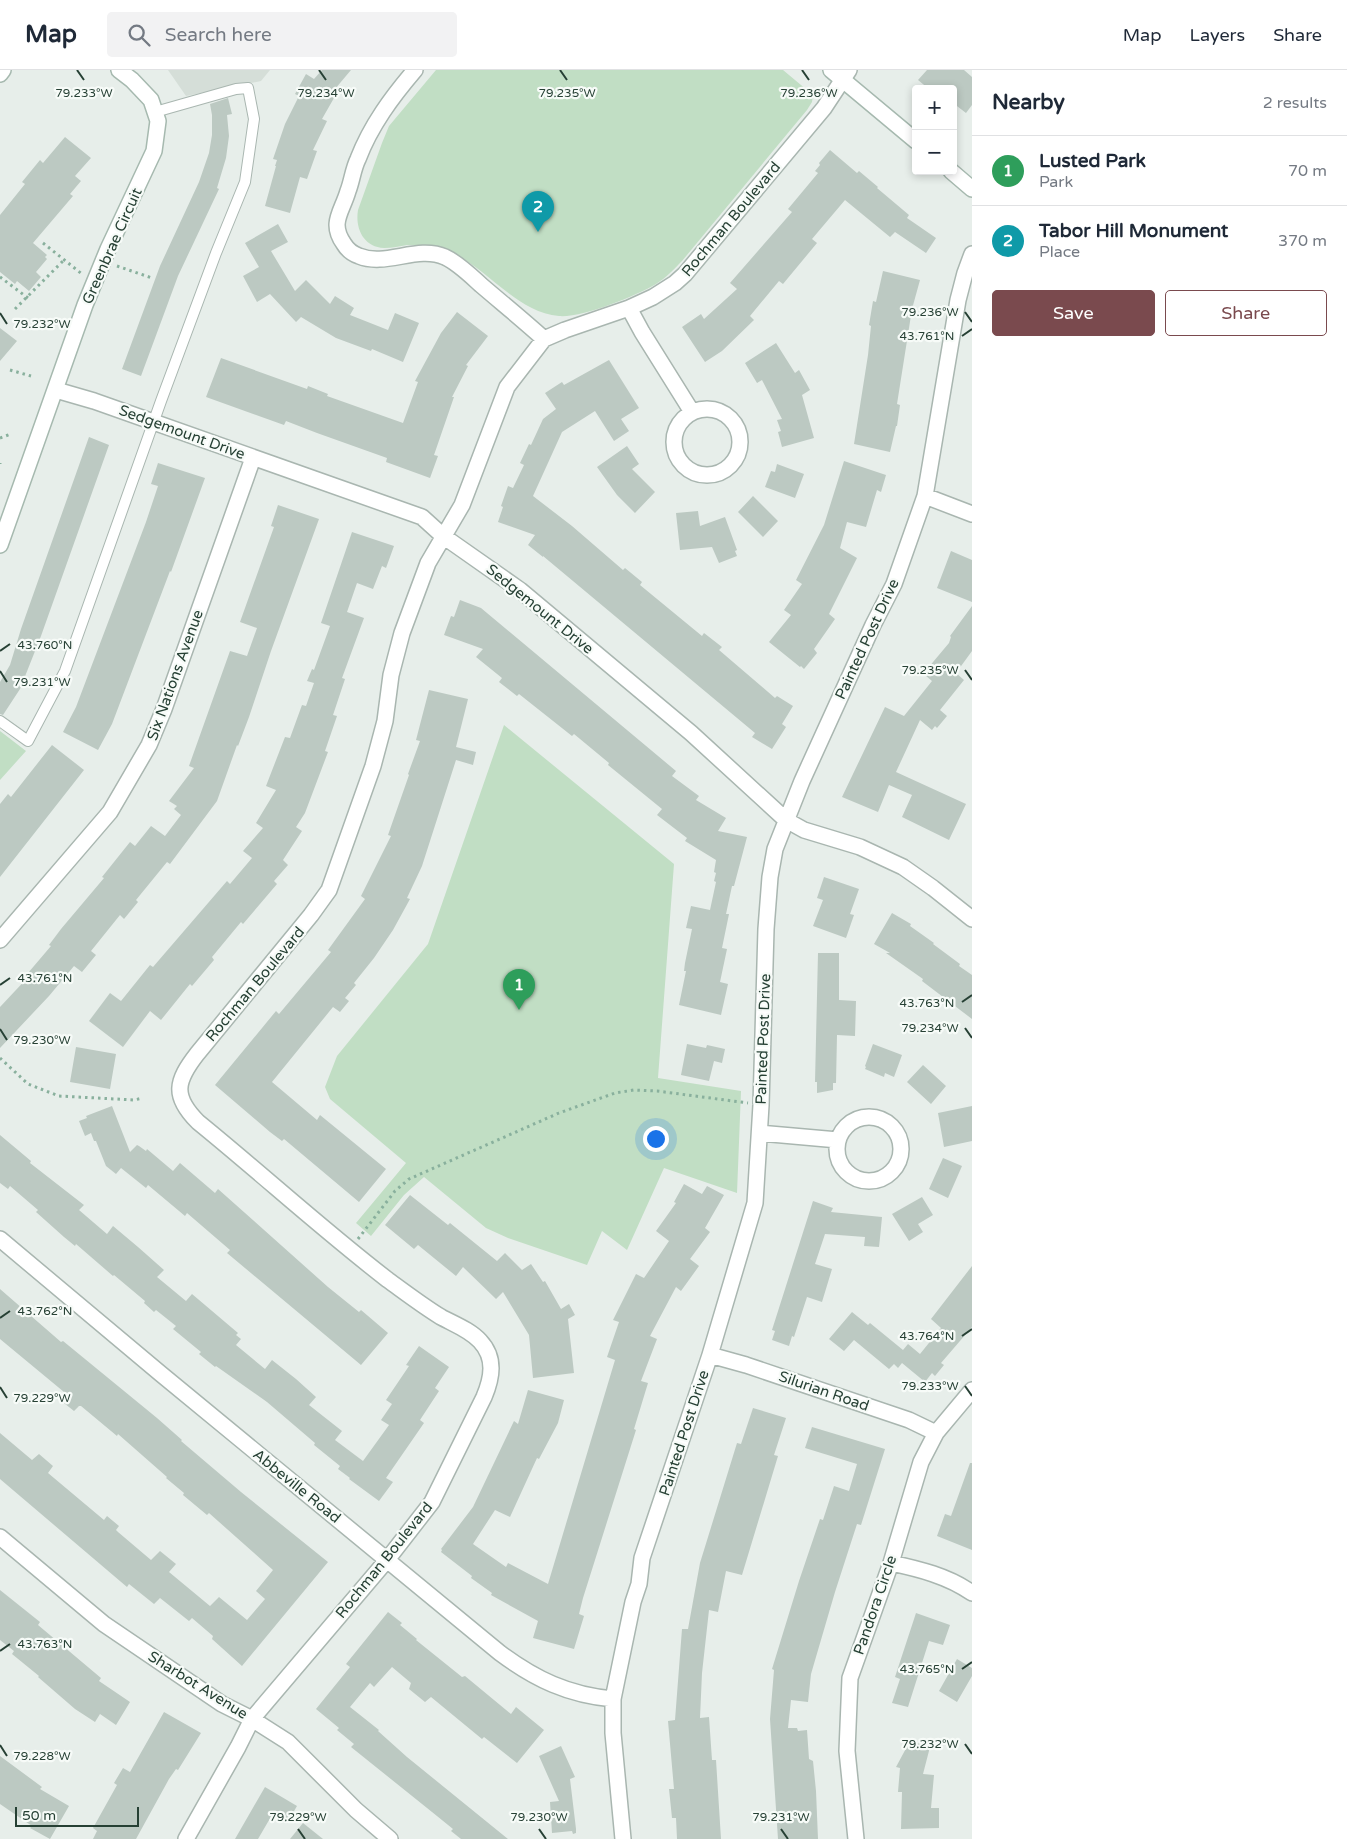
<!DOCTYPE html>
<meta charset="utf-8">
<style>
:root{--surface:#fff;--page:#f2f2f3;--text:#1f2937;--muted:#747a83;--line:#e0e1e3;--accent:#7a4a4e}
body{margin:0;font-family:"Varela Round",sans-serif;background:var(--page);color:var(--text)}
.controls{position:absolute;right:15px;top:15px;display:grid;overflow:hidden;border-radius:5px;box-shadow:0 2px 8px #0003}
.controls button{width:45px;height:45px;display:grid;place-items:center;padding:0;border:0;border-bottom:1px solid var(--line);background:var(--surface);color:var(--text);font:25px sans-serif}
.scale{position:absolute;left:15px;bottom:12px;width:124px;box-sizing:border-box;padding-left:5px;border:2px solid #264034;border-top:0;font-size:14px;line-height:18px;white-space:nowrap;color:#264034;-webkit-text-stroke:4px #f7fbf8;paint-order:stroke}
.you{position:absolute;left:655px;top:1068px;width:18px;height:18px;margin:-12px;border:4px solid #fff;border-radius:50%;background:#1a73e8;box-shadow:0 0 0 8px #1a73e833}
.badge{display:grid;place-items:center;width:32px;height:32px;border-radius:50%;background:var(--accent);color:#fff;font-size:16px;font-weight:700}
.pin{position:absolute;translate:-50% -41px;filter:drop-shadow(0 1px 2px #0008)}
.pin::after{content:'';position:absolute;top:26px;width:18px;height:15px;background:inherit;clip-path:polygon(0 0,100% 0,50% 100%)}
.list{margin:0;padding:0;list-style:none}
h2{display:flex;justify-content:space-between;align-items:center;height:65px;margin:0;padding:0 20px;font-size:21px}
h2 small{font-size:16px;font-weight:400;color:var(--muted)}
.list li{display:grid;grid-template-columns:32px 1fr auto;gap:15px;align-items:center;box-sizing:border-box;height:70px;padding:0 20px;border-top:1px solid var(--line)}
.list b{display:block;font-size:19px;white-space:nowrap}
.list p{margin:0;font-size:16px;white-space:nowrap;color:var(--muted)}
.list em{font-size:16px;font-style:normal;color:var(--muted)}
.actions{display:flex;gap:10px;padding:15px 20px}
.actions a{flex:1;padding:11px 0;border:1px solid var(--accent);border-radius:5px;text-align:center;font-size:18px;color:var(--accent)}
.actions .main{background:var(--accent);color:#fff}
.icon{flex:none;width:28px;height:28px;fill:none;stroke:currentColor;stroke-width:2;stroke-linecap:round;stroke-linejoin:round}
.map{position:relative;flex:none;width:972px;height:1769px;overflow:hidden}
header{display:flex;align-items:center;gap:30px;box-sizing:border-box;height:70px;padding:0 25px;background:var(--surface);border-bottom:1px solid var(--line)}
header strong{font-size:24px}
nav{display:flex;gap:28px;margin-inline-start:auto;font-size:18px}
.search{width:350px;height:45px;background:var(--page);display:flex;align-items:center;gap:12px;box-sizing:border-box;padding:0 18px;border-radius:5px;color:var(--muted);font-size:19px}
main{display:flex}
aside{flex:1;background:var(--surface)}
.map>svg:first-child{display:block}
</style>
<header>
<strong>Map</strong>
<div class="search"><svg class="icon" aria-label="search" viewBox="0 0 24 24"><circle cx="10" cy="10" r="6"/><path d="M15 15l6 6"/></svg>Search here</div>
<nav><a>Map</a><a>Layers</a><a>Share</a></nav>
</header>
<main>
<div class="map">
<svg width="972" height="1769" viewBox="0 0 972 1769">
<rect width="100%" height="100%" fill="#e7eeea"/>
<path fill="#d5ded8" d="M168,0H270L261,11L186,26Z"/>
<path fill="#c1dec4" d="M436,0H783L813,25L812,32L807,40L682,191C674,199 666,208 656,214C636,226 582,248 559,246C512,242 486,192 441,179C430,176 418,175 407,175C400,176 392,178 384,178C363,177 355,158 358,140L382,73L389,56Z
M504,655L674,794L658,1008L741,1021L737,1123L664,1098L627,1180L602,1161L587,1195L508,1168L486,1158L424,1107L404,1125L371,1166L356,1153L406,1093L330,1029L325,1017L337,986L428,874Z
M0,661L26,681L0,710Z"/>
<path fill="#bcc9c2" d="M322,0H351L335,19L338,21L322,49L327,51L313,80L317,81L307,109L300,107L290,143L265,136L276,96H275L277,90L273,89L285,54L299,26L295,24L306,4L314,9Z
M927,0H964L972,7V35L966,43L953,33V19H929L918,10Z
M228,28L232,44L227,45L229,66L226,88L217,118L219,119L178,206L141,306L122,299L160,196L199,112L209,83L212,65V45L210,34Z
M65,67L91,88L75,106L81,111L70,124L73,126L33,173L47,185L45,187L47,189L36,202L41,207L29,221L17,211L15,214L0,202V145L25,114L22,112L40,90L43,93Z
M830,80L857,103L859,101L878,117L877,118L909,145L907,148L936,168L926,183L895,162L890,167L845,130L812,169L817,173L783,214L779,211L750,246L754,250L722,281L705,292L682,257L701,244L704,249L737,219L730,213L792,142L788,139L818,103L815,101L820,95L819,93Z
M278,154L288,172L271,181L295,221L306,210L330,234L335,226L354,238L350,245L388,260L395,243L419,253L403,292L372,279L371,281L336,268L301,247L296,252L270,224L257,232L243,206L259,197L245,173Z
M883,201L920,210L912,239L897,334L900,335L897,356H896L890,382L854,374L868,285L871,256L869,255L873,231L876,232Z
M457,242L488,266L466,295L468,296L452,327H454L434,385L438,386L430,408L386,392L387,388L317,363L286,351L284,355L206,327L221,288L307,319L308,316L328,324L327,326L403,353L418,312L415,311L441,263Z
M0,258L17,271L0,291Z
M776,273L795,303L799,300L810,320L802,325L814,368L782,377L778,362L781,361L777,350L782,349L762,310L757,313L745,293Z
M609,290L639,338L621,349L629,361L614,371L595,341L562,362L533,426L572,456L623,500L625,498L642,512L640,515L702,566L704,563L722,577L719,580L775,628L777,626L793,636L782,654L786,657L772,679L752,667L755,663L543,486V487L528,475L535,465L498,452L503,437L501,436L508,416L513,418L524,395L520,393L529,374L531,375L543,349L556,339L545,323L562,312L564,315Z
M89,367L109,375L41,566L20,619L3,645L0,644V612L10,595L21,559Z
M627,376L639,394L632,399L655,422L635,443L617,425L597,397Z
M844,391L886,405L881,422L877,420L866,457L847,452L840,478L857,488L829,544L835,549L814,579L817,583L804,599L801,596L800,597L769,572L791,545L784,540L802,514L796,510L824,455Z
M158,393L205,408L171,502L170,501L112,654L98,680L63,662L76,637L146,452L158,416L151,414Z
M777,394L804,404L795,428L765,417L771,401L775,402Z
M753,426L778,451L763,467L738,442Z
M278,435L319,449L271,581L249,647L238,676L237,675L217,731L170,794L167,792L136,830L138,832L124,849L120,845L91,881L96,885L82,902L74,896L49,926L0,978V937L30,905L28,903L51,876L49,875L61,859L104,808L102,807L130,772L135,776L151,756L165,766L181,745L174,739L177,736L169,731L194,698L189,696L230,581L247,586L257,558L240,552L274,457L271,456Z
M698,441L700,456L725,447L737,480L735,481L737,486L719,493L712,477L680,480L676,443Z
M352,462L394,476L386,498L382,496L373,519L357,513L347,542L364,548L342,608L345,609L333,645L337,646L325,681L328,682L305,743L296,757L302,761L283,790L288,795L274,811L277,814L243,854L241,852L212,887L214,890L192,916L190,914L161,950L150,941L123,977L89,951L110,923L121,931L150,895L153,897L227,811L230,814L252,788L243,781L263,758L256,753L276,720L266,716L285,667L290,668L302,635L306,636L314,613L307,611L312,599L314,600L330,556L321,553Z
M951,481L972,490V532L937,518Z
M460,530L481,538L676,701L672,706L699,726L696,730L726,748L718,761L747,767L734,816H732L726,844H729L722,878L727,879L720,912L728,914L721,945L679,935L686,901H684L685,893L692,859L686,858L691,836L710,840L716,812L714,811L716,803L714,802L716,790L685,771L687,768L657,745L662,739L608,695L609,693L574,664L572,666L519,624L517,626L499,612L502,608L476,587L483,579L444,565L451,546L454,547Z
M972,536V581L956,603L964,610L940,640L947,646L937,658L935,656L932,660L920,650L896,702L966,734L949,770L902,747L912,725L889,715L878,742L842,727L885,637L904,646L932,611L925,605L929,599L928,598L949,573L951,567L950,566Z
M429,620L468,629L456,677L476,682L473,695L456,690L422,796L407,828L410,829L393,860L374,888L354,913L356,915L345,928L349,931L340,942L333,937L272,1012L317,1050L320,1045L386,1099L359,1132L284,1069L282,1071L270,1062L215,1015L276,941L279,944L331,882L328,880L365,829L361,826L391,766L388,765L409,705L408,704L420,671L416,670Z
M52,675L84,700L0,807V734L8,724L11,727Z
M824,807L859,819L850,844L854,845L846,868L813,856L823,830L817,828Z
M892,843L911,854L910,856L934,873L933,874L960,894L959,896L972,905V949L922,911L923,909L886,883H890L874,874Z
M818,883H839V930L856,931L855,966L837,965L836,1013H833V1020L817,1023V1012H815Z
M687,974L706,978L707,975L725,979L722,993L714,991L709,1011L681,1005Z
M873,974L902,985L894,1007L885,1003L884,1007L865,999L866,997L865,996Z
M76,977L116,984L110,1019L70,1012Z
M923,995L946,1016L931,1034L907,1012Z
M112,1036L130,1082L137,1075L139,1076L146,1081L147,1079L173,1101L180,1093L215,1123L218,1119L328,1217L359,1242L361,1240L388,1263L361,1295L227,1183L230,1180L187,1143L185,1146L148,1115L146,1118L121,1098L116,1104L106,1096L96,1071H94L91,1063L85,1066L79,1051L87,1048L86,1046Z
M972,1036V1071L944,1077L938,1043Z
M0,1065L31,1091L30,1093L84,1135L79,1140L107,1164L113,1156L138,1177L164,1200L157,1207L186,1231L192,1224L238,1263L236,1265L241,1269L236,1275L265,1299L272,1290L296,1309L316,1327L309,1335L342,1361L335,1370L363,1391L389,1355L381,1350L392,1334L386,1330L409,1296L406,1295L419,1276L449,1297L435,1318L439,1321L420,1350L424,1353L386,1408L393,1412L379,1431L349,1409L350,1408L338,1399L340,1396L314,1375L315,1373L267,1332L216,1296L215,1297L199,1284L201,1282L173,1259L176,1256L156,1240L154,1242L144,1233L145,1231L114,1205L113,1206L76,1174L75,1176L64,1167L36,1142L38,1140L10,1116L8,1119L0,1113Z
M943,1088L962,1096L948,1128L929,1119Z
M684,1114L702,1124L707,1116L724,1125L705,1158L710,1162L690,1189L699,1196L681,1221L676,1217L650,1266L657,1269L641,1311L648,1313L634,1359L636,1360L583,1528L579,1544L584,1546L574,1579L533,1568L538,1551L491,1525L492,1523L471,1508L472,1506L441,1482L442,1480L441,1479L473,1437L514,1351L518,1354L528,1320L564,1330L558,1353L539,1389L537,1388L510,1447L495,1440L473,1474L506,1497L508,1493L548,1514L615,1290L607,1287L619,1252L613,1250L636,1204L644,1208L669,1171L656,1161L676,1133L674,1132Z
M410,1125L448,1155L450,1153L497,1191L505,1183L522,1200L531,1194L543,1212L545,1211L561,1239L569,1234L575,1245L568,1249L574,1303L533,1308L529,1265L503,1222L496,1229L463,1197L456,1206L418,1175L414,1179L385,1155Z
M922,1127L933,1145L918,1154L923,1162L909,1171L892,1144Z
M813,1131L833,1138L831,1142L882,1147L880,1168L879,1177L864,1176L865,1167L825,1164L815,1194L832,1199L822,1232L807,1227L794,1267L792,1266L789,1276L772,1270L775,1261L772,1260Z
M972,1196V1257L941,1293L944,1295L935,1306L932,1303L925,1312L902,1293L898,1298L894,1294L889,1299L854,1270L844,1281L829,1269L852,1242L868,1255L870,1253L903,1280L908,1274L920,1284L941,1258L931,1249Z
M0,1219L61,1272L63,1271L157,1348L182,1370L181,1371L241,1422L328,1492L242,1596L212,1569L213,1566L192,1548L189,1551L160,1528L154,1534L129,1514L127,1517L0,1409V1363L32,1390L39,1384L53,1396L48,1403L104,1450L107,1446L119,1456L116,1460L118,1462L151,1490L160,1481L176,1494L169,1502L210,1536L219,1527L247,1550L265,1529L256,1521L273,1500L209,1443L207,1445L183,1425L184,1423L166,1408L167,1407L118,1364L117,1366L81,1336H79L74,1341L59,1329L64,1322L0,1269Z
M753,1338L786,1348L774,1385L778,1386L742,1505L726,1501L718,1542L709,1540L702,1603L700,1648L709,1647L712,1690H716L721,1769H677L676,1748H672L669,1719H674L668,1651L675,1650L682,1559H688L700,1493L737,1373L741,1374Z
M812,1357L885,1379L861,1455L857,1454L835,1522L811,1604L808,1632L791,1630L788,1658H797L798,1661L807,1660L809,1689L813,1691L816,1721L818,1769H778L770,1649L774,1600L772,1599L799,1511L820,1449L823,1450L834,1416L849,1421L857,1394L805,1378Z
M970,1393H972V1480L937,1466L945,1444L951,1446Z
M0,1520L40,1552L38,1555L101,1608L99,1611L130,1632L116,1655L100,1644L95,1652L75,1639L38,1607L39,1606L12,1584L14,1581L0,1570Z
M388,1542L402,1553L400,1555L417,1569L416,1570L462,1607L465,1606L511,1644L516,1637L544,1660L517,1693L484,1667L482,1669L431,1627L425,1632L409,1619L411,1613L392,1597L374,1617L370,1613L350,1637L379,1660L378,1661L407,1687L508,1769H461L451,1761L453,1759L432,1742L351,1677L354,1674L337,1660L339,1658L316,1639L350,1597L346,1594Z
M916,1543L950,1555L943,1575L929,1571L908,1637L892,1633L900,1609L895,1607Z
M957,1589L972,1598V1606L957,1632L939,1621Z
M164,1642L201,1663L178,1700L176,1699L169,1709L136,1769H93L97,1761L93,1758L117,1715L114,1713L123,1698L130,1702Z
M910,1671L930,1677L923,1704L934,1705L931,1738H939V1758L901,1759L902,1722H898L900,1698L896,1697Z
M561,1676L575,1707L570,1709L576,1759V1763L573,1764L572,1761L552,1763L550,1732L559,1731L539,1686Z
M0,1686L42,1717L40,1719L69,1736L50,1769L30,1758L32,1756L0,1734Z
M265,1717L297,1736L287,1753L272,1745L258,1769H235Z
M303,1753L323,1769H290Z"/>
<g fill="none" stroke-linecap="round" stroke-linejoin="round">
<g stroke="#a9b6b0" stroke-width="12">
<path id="lane" d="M0,651L28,671L65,601L161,331L216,183L245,112L254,49L248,18L236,19L155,42"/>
</g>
<g stroke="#a9b6b0" stroke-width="18">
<path id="street" d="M415,0C392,27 371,55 358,89C353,99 352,111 348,121C342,142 329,153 344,174C347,179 353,184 359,186C386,197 417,175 445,187C458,193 470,205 481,215C502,233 523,250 544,269
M629,238L642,262L692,342
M56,320L94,331L422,447L443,466L520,520L691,663L786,750L804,760L860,777L903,797L933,818L972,849
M674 372a33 33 0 1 1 66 0a33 33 0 1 1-66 0Z
M925,426L972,444
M0,870L110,742L149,675L164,639L253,388
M837 1079a32 32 0 1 1 64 0a32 32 0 1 1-64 0Z
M760,1063L838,1070
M0,1169L161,1304L500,1583C535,1609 568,1625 613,1629
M710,1285L746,1295L909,1350L936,1363
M0,1467L104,1554L222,1634L252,1649L288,1672L356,1740L390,1769
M891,1493C919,1499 948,1506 972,1523
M186,1769L238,1677L252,1649L387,1490L432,1432L484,1327C492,1308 496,1288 480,1271C470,1260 454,1254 441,1247C423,1236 406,1223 388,1210C323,1160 262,1104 198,1052C172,1026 176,1011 197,984L311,845L329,820L373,696L385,651L391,605L402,563L428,493L462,435L507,317L544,269L565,260L629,238L653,227L675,213L685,204L824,38L849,0
M623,1769L613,1663V1629L633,1532L639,1514L642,1488L710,1285L755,1133L761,1035L766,859L770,807L775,779L802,711L873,555L894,514L925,426L958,230L965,203L972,184
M856,1769L847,1681L850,1608L891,1493L921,1392L936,1363L972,1320"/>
</g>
<g stroke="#a6b9af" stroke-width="18">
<path id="secondary" d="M831,0L916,71
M0,4L3,0
M951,101L972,119
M0,475L85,235L108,179L154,81L158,51L151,30L132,10L119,0"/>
</g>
<path stroke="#89b09d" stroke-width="3" stroke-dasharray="2.5 4" stroke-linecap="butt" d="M43,173L82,204
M117,196L152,208
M0,207L28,228
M15,239L64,190
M10,300L31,306
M0,368L11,364
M0,393V394
M0,988L28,1014L59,1026L134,1030L143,1028
M358,1169L395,1121L409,1109L559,1043L615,1023L634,1020L657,1021L748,1033"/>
<use href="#lane" stroke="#fff" stroke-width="10"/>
<use href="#street" stroke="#fff" stroke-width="15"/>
<use href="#secondary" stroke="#fff" stroke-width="15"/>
</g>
<path fill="none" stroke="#264034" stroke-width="2" d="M77,0L84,10M319,0L326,10M560,0L567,10M802,0L809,10M965,242L972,252M0,243L7,254M962,266L972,259M0,581L10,574M965,600L972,610M0,601L7,612M0,915L10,908M962,932L972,925M965,958L972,968M0,959L7,970M0,1248L10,1241M962,1266L972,1259M965,1316L972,1326M0,1317L7,1328M0,1581L10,1574M962,1599L972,1592M965,1674L972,1684M0,1675L7,1686M298,1759L305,1769M539,1759L546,1769M781,1759L788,1769"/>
<g text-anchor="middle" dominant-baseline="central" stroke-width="4.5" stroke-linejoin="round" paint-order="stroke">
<g font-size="15" fill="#264034" stroke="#f7fbf8">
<text transform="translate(731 149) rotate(-50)">Rochman Boulevard</text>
<text transform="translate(112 176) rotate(-66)">Greenbrae Circuit</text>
<text transform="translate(182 362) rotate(20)">Sedgemount Drive</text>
<text transform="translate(540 539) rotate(39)">Sedgemount Drive</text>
<text transform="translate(867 569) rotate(-65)">Painted Post Drive</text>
<text transform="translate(175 605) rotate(-70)">Six Nations Avenue</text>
<text transform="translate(255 914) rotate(-50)">Rochman Boulevard</text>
<text transform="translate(763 969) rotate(-88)">Painted Post Drive</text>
<text transform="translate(824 1321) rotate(19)">Silurian Road</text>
<text transform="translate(684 1363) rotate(-72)">Painted Post Drive</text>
<text transform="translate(297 1416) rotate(39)">Abbeville Road</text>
<text transform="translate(384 1490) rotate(-51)">Rochman Boulevard</text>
<text transform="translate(875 1535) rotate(-71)">Pandora Circle</text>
<text transform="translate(198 1615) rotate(32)">Sharbot Avenue</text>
</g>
</g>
<g font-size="12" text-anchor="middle" fill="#264034" stroke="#f7fbf8" stroke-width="4.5" stroke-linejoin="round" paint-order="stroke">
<text x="326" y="27">79.234°W</text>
<text x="809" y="27">79.236°W</text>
<text x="84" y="27">79.233°W</text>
<text x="567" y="27">79.235°W</text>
<text x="930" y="246">79.236°W</text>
<text x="42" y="258">79.232°W</text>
<text x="927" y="270">43.761°N</text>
<text x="45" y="579">43.760°N</text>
<text x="930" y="604">79.235°W</text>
<text x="42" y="616">79.231°W</text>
<text x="45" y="912">43.761°N</text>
<text x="927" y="937">43.763°N</text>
<text x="930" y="962">79.234°W</text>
<text x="42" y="974">79.230°W</text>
<text x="45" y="1245">43.762°N</text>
<text x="927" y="1270">43.764°N</text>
<text x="930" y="1320">79.233°W</text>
<text x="42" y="1332">79.229°W</text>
<text x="45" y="1578">43.763°N</text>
<text x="927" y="1603">43.765°N</text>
<text x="930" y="1678">79.232°W</text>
<text x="42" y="1690">79.228°W</text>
<text x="298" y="1751">79.229°W</text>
<text x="539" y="1751">79.230°W</text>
<text x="781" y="1751">79.231°W</text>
</g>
</svg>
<div class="controls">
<button>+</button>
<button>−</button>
</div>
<div class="scale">50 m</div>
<div class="you"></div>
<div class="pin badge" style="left:519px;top:940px;background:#2e9e5b">1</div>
<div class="pin badge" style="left:538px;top:162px;background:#0f9aa8">2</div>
</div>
<aside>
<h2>Nearby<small>2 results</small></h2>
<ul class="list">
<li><span class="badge" style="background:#2e9e5b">1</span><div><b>Lusted Park</b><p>Park</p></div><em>70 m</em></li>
<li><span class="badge" style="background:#0f9aa8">2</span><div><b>Tabor Hill Monument</b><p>Place</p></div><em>370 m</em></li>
</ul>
<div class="actions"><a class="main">Save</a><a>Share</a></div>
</aside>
</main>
